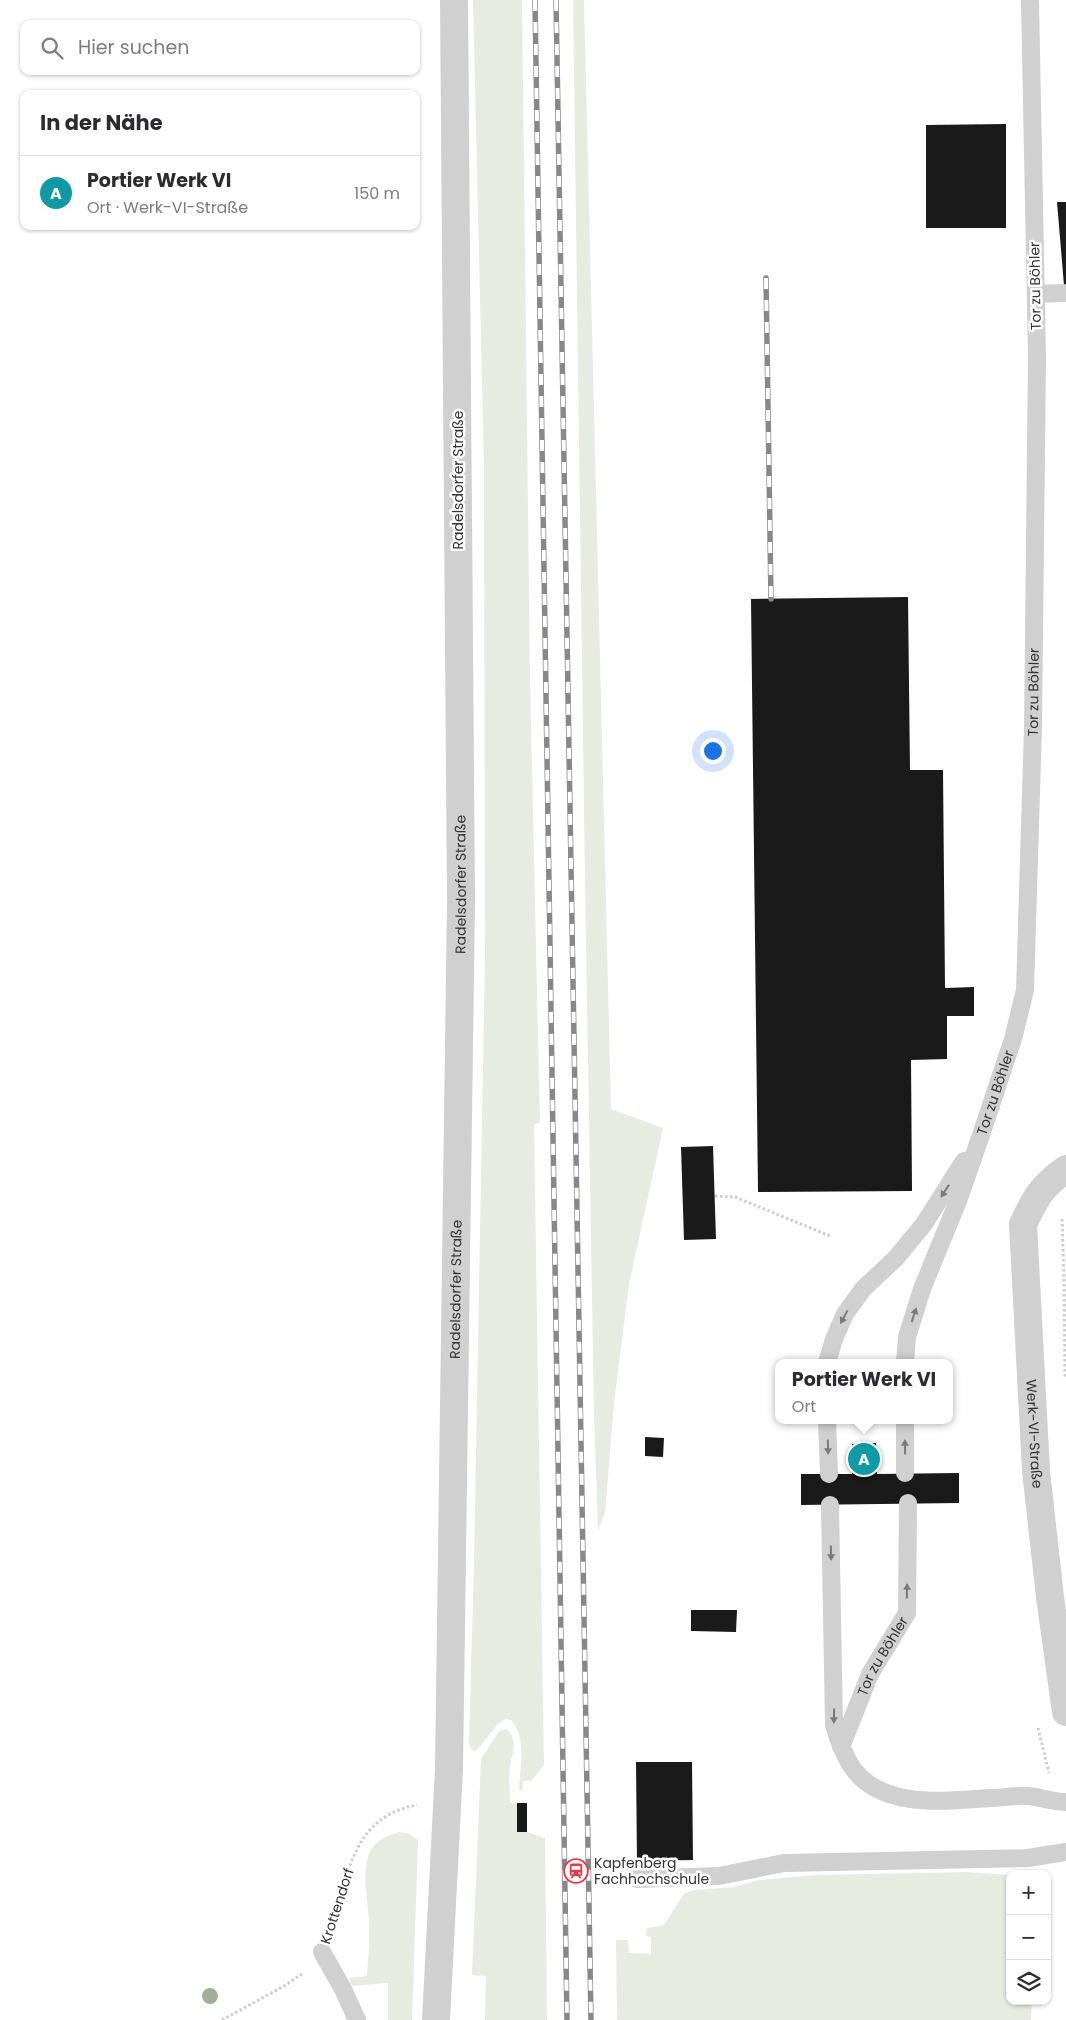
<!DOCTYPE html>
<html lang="de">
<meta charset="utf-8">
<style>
:root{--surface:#fff;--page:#f7f7f7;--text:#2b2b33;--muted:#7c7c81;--line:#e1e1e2;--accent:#0b8043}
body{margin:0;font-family:Poppins,sans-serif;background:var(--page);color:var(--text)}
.controls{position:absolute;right:15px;bottom:15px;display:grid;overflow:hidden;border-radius:10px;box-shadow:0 1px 4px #0004}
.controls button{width:45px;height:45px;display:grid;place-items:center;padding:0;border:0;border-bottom:1px solid var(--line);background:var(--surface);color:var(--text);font:25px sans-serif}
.you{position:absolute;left:712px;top:750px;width:18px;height:18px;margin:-12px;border:4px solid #fff;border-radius:50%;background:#1a73e8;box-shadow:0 0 0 8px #1a73e833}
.badge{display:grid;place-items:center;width:32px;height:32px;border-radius:50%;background:var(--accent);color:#fff;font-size:16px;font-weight:700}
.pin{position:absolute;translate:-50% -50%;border:2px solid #fff;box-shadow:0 1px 5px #0006}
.popup{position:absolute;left:775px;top:1359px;width:178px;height:65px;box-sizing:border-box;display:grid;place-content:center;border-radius:10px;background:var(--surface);filter:drop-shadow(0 1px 4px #0005);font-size:16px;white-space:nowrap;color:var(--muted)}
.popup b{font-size:19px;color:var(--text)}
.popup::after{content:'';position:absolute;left:50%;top:100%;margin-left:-10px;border:10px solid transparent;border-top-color:var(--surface)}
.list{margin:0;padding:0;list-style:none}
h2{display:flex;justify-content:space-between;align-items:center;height:65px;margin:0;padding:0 20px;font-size:21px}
h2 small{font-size:16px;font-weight:400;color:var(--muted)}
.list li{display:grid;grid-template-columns:32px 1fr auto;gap:15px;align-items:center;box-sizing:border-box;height:75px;padding:0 20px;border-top:1px solid var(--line)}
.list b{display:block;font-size:19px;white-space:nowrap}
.list p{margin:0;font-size:16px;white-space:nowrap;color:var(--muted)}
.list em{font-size:16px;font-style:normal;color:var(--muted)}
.icon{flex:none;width:28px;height:28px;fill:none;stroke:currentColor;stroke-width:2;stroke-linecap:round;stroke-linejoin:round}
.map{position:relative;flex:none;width:1066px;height:2020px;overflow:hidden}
.search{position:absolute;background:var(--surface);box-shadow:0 1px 4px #0004;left:20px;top:20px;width:400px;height:55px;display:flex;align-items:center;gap:12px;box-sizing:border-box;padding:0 18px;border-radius:10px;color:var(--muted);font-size:19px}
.panel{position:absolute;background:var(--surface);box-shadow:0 1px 4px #0004;left:20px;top:90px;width:400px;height:140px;border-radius:10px}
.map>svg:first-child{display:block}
</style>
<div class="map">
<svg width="1066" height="2020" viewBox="0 0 1066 2020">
<rect width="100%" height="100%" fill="#fff"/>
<path fill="#e6ecdf" d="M473,0H522L530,680L540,1123L534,1124L544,1765L531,1781H523L522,1791L519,1789C520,1769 527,1736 511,1720L506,1719L498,1724L476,1751L472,1750L469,1744L474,1563L485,958L484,467Z
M573,0H584L611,1109L663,1128L629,1284L614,1403L605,1513L598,1530L594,1415L585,882Z
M506,1729C519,1738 512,1754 510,1766C508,1778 510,1791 510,1803H517V1832H527L545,1838L547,2020H485L486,1976L472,1975L481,1759L500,1730Z
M400,1832L409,1834L418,1840L412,2020H388V1983L352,1986L349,1978L367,1976C368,1959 370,1942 369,1926C369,1905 360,1868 371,1850C378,1839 388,1835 400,1832Z
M967,1872L1010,1875V2001H1032L1031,2020H617L616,1940H628L629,1953L651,1954V1937L646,1936L647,1928L664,1925L684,1894L694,1890L734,1887L759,1880L816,1875Z"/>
<path fill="#1a1a1a" d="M1006,124V228H926V125Z
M1057,202H1066V297H1065Z
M908,597L910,770H943L945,988L974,987V1016H947V1059L911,1060L912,1191L758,1192L751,599Z
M713,1146L716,1239L684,1240L681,1147Z
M645,1437L664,1438L663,1457L645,1456Z
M876,1443L877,1474L959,1473V1503L801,1505V1474H852V1444Z
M691,1610H737L736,1632L691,1631Z
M636,1762H692L693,1860L637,1861Z
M517,1803H527V1832H517Z"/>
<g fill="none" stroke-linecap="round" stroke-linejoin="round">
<path stroke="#cdcdcd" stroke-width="3" stroke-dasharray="2.5 2.5" stroke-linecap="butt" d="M715,1196L735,1197L830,1236
M1062,1219L1064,1280L1065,1378
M1038,1728L1049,1773
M331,1928C349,1876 351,1817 417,1805
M222,2020L286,1985L303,1973"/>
<g stroke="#d0d0d0" stroke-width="18">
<path d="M1036,294L1064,293"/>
<path d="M827,1363L834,1339L845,1314L863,1289L896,1258L924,1224L964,1161"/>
<path id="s1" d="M905,1363L907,1337L922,1289L958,1201L981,1135L1013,1039L1025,990L1033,727L1037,358L1030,0"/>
<path d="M827,1420L829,1474"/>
<path d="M905,1420V1473"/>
<path d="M830,1505L834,1725C838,1739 843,1752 850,1764C878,1810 945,1801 990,1798C1003,1798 1016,1795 1028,1796C1041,1797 1053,1802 1066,1802"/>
<path id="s2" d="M841,1747L870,1674L907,1613L908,1503"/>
<path d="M636,1879L719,1876L784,1863L1028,1858L1066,1852"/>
<path d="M322,1952L343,1989L357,2020"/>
</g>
<g stroke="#d0d0d0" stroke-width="28">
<path id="s3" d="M1066,1169C1041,1187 1036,1197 1023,1224L1036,1471L1050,1597L1066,1712"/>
<path id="s4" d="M436,2020L449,1769L461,901L454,0"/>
</g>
<g stroke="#888" stroke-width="5.5">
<path id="rail" d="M535,0L567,2020
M556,0L591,2020
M766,278L771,599"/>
</g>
<use href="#rail" stroke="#fff" stroke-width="4" stroke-dasharray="11" stroke-linecap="butt"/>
</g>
<circle fill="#a2b095" cx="210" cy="1996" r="8"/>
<defs><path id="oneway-solid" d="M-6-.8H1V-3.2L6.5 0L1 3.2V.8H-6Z" transform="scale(1.25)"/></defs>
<g fill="#7a7a7a">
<use href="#oneway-solid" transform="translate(945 1191) rotate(123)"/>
<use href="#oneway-solid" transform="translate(914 1315) rotate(-72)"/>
<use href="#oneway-solid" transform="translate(844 1317) rotate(118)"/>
<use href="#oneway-solid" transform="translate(828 1447) rotate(89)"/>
<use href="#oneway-solid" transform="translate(905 1447) rotate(-91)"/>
<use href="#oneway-solid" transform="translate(831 1553) rotate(89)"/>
<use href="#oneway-solid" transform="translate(907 1591) rotate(-89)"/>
<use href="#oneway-solid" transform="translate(834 1716) rotate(91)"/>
</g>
<defs>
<g id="station-ring" transform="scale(1.25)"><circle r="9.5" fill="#fff" stroke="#e63946" stroke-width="1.5"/><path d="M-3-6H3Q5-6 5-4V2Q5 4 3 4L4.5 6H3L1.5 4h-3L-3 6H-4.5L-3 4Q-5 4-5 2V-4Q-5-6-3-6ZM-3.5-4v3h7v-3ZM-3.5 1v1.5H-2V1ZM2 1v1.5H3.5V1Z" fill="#e63946"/></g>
</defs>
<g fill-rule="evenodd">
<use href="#station-ring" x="576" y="1871"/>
</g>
<g text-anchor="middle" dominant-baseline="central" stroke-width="5" stroke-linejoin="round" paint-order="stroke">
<g font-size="14" fill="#333" stroke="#fff">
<text transform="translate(1035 286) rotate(-91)">Tor zu Böhler</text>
<text transform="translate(458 480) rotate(-90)">Radelsdorfer Straße</text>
<text stroke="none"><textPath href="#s1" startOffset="691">Tor zu Böhler</textPath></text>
<text stroke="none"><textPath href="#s4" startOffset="1136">Radelsdorfer Straße</textPath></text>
<text stroke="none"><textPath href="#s1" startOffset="286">Tor zu Böhler</textPath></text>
<text stroke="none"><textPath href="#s4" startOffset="731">Radelsdorfer Straße</textPath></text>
<text stroke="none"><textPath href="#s3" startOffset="281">Werk-VI-Straße</textPath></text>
<text stroke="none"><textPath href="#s2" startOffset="100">Tor zu Böhler</textPath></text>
<text transform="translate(337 1906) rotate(-72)">Krottendorf</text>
</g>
<g font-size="14" fill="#333" stroke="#fff" text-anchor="start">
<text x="594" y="1863">Kapfenberg<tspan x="594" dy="16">Fachhochschule</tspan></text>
</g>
</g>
</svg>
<div class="controls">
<button>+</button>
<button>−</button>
<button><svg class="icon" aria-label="layers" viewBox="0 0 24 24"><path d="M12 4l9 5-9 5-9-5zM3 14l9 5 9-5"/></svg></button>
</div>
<div class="you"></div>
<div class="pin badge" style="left:864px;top:1459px;background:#0f9aa8">A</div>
<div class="popup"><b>Portier Werk VI</b>Ort</div>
<div class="search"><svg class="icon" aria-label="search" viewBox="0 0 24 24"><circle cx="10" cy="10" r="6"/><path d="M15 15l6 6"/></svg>Hier suchen</div>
<section class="panel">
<h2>In der Nähe<small></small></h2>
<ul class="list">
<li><span class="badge" style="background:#0f9aa8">A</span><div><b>Portier Werk VI</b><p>Ort · Werk-VI-Straße</p></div><em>150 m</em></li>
</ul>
</section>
</div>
